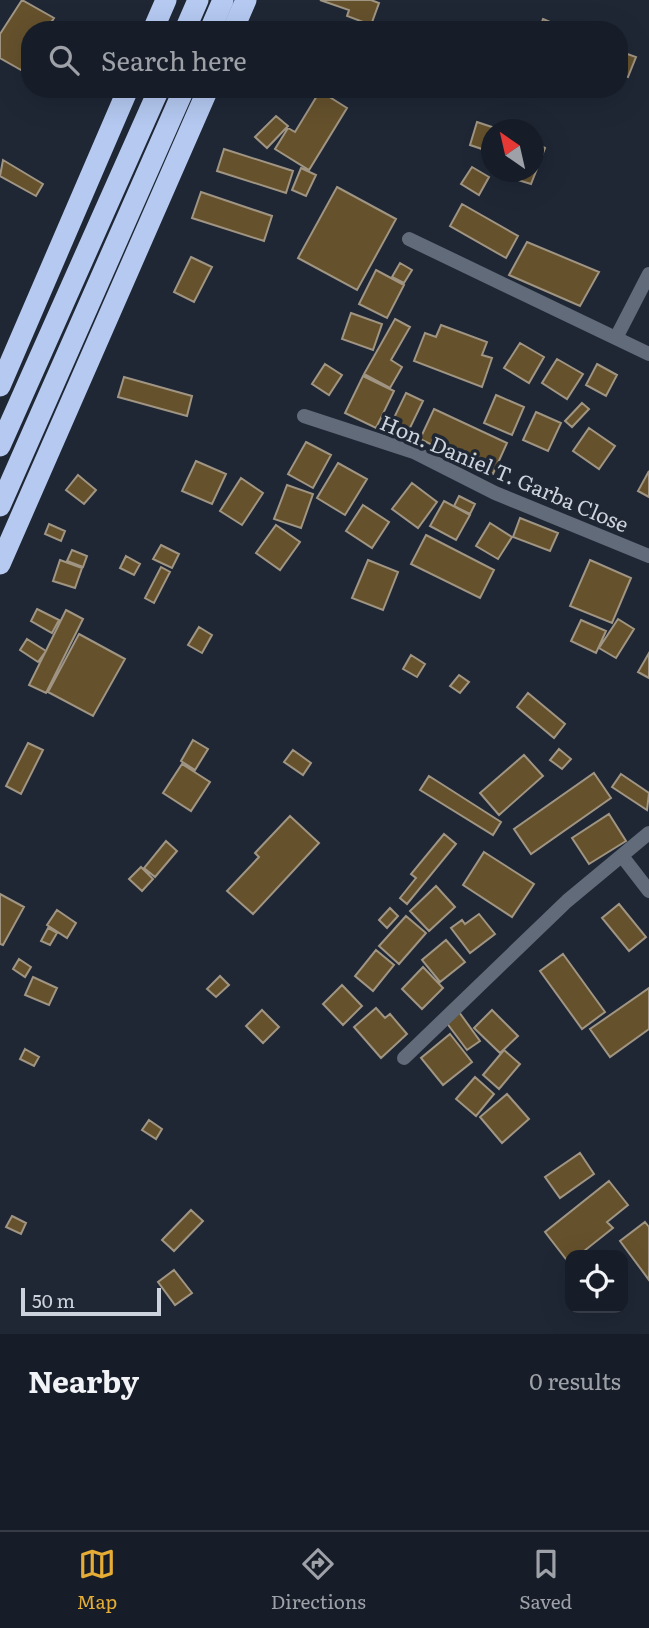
<!DOCTYPE html>
<style>
:root{--surface:#171d28;--page:#242a34;--text:#f1f3f6;--muted:#9ea2a8;--line:#363b45;--accent:#e5ad36}
body{margin:0;font-family:Literata,serif;background:var(--page);color:var(--text)}
.controls{position:absolute;right:21px;bottom:21px;display:grid;overflow:hidden;border-radius:14px;box-shadow:0 7px 28px #0002}
.controls button{width:63px;height:63px;display:grid;place-items:center;padding:0;border:0;border-bottom:2px solid var(--line);background:var(--surface);color:var(--text);font:35px sans-serif}
.compass{position:absolute;left:481px;top:119px;width:63px;height:63px;border-radius:50%;background:var(--surface);box-shadow:0 7px 28px #0002;rotate:326deg}
.scale{position:absolute;left:21px;bottom:18px;width:140px;box-sizing:border-box;padding-left:7px;border:4px solid #cdd3dd;border-top:0;font-size:19px;line-height:24px;white-space:nowrap;color:#cdd3dd;-webkit-text-stroke:5px #1f2735;paint-order:stroke}
.list{margin:0;padding:0;list-style:none}
h2{display:flex;justify-content:space-between;align-items:center;height:91px;margin:0;padding:0 28px;font-size:30px}
h2 small{font-size:23px;font-weight:400;color:var(--muted)}
.icon{flex:none;width:38px;height:38px;fill:none;stroke:currentColor;stroke-width:2;stroke-linecap:round;stroke-linejoin:round}
.map{position:relative;flex:none;width:649px;height:1334px;overflow:hidden}
.search{position:absolute;background:var(--surface);box-shadow:0 7px 28px #0002;left:21px;right:21px;top:21px;height:77px;display:flex;align-items:center;gap:18px;box-sizing:border-box;padding:0 24px;border-radius:28px;color:var(--muted);font-size:26px}
.sheet{height:196px;background:var(--surface)}
nav{display:flex;justify-content:space-around;align-items:center;box-sizing:border-box;height:98px;border-top:2px solid var(--line);background:var(--surface);font-size:19px;color:var(--muted)}
nav a{display:grid;justify-items:center;gap:4px}
nav .on{color:var(--accent)}
.map>svg:first-child{display:block}
</style>
<div class="map">
<svg width="649" height="1334" viewBox="0 0 649 1334">
<rect width="100%" height="100%" fill="#1f2735"/>
<path fill="#65512c" stroke="#a09583" stroke-width="2" d="M22,0L54,18L46,30H30V57L21,70L0,58V34Z
M320,0H371L379,3L371,25L347,16L349,10Z
M543,19L562,27L561,30H539Z
M619,51L636,57L628,77L619,73Z
M320,91L347,108L309,170L275,149L288,128L295,132Z
M276,116L288,126L267,148L255,137Z
M477,122L501,130H491V152L470,145Z
M534,142L545,148L531,184L492,172H534Z
M224,149L293,171L286,193L217,171Z
M3,160L43,184L36,196L0,176Z
M472,167L489,177L479,195L461,184Z
M301,168L316,175L306,196L292,190Z
M337,187L396,219L357,290L298,258Z
M201,192L272,216L264,241L192,218Z
M462,204L518,236L506,258L450,226Z
M527,242L599,272L580,306L509,275Z
M191,257L212,267L194,302L174,292Z
M400,263L412,270L404,283L392,277Z
M376,270L404,285L387,318L359,304Z
M351,313L382,324L373,350L342,339Z
M395,319L410,327L391,360L402,367L390,388L364,374Z
M441,325L487,342L482,355L492,358L482,387L414,361L425,333L436,337Z
M520,343L544,357L529,383L504,368Z
M557,359L583,374L567,399L542,383Z
M325,364L342,375L329,395L312,384Z
M597,364L617,375L606,396L586,385Z
M363,376L394,391L376,428L345,413Z
M124,377L192,396L187,416L118,397Z
M406,393L423,401L408,432L391,424Z
M496,395L524,407L512,435L484,423Z
M582,403L589,409L572,427L565,421Z
M434,409L507,443L493,474L420,439Z
M536,412L561,423L548,451L523,440Z
M589,428L615,446L599,469L573,451Z
M306,442L331,455L313,488L288,474Z
M196,461L226,474L212,504L182,491Z
M338,463L367,479L345,515L317,498Z
M649,471V497L638,491Z
M78,475L96,490L84,504L66,490Z
M241,478L263,493L242,525L220,511Z
M412,483L437,502L418,528L392,509Z
M287,485L313,494L301,528L274,519Z
M459,496L475,504L470,514L454,506Z
M444,501L470,515L456,540L430,526Z
M363,505L389,522L372,548L346,531Z
M520,518L558,533L550,551L513,537Z
M490,523L512,537L498,559L476,546Z
M49,524L65,531L61,541L45,534Z
M276,525L300,542L280,570L256,553Z
M426,535L494,570L480,598L411,564Z
M161,545L179,554L172,568L153,559Z
M72,550L87,556L83,567L67,561Z
M126,556L140,564L134,575L120,568Z
M60,560L82,568L75,588L53,581Z
M368,560L398,572L383,610L352,598Z
M590,560L631,578L612,623L570,606Z
M161,567L170,572L154,603L145,598Z
M37,609L59,620L52,633L31,621Z
M66,610L83,619L46,693L29,685Z
M618,619L634,629L616,658L599,648Z
M581,620L606,631L596,653L571,641Z
M199,627L212,635L202,653L188,645Z
M79,634L125,659L93,716L48,692Z
M27,639L46,651L38,662L20,650Z
M649,653V678L638,672Z
M411,655L425,664L417,677L403,669Z
M459,675L469,682L460,693L450,686Z
M528,693L565,724L554,738L517,707Z
M193,740L208,749L195,770L181,761Z
M28,743L43,750L21,794L6,786Z
M559,749L571,759L562,769L550,760Z
M293,750L311,763L303,775L284,762Z
M524,755L543,776L499,815L480,793Z
M182,764L210,782L191,811L163,793Z
M594,773L611,798L531,854L514,829Z
M621,774L649,793L647,810L612,787Z
M429,776L501,822L493,835L420,790Z
M609,814L626,841L589,864L572,838Z
M290,816L319,843L253,914L227,891L259,857L255,853Z
M444,834L456,844L407,904L400,898L416,878L411,874Z
M166,841L177,851L155,877L144,868Z
M484,852L534,884L512,917L463,885Z
M141,867L153,879L142,891L129,879Z
M436,886L455,907L429,931L410,911Z
M0,894L24,907L3,945L0,944Z
M619,904L646,937L629,951L602,918Z
M390,908L398,916L387,928L379,920Z
M57,910L76,923L67,938L47,925Z
M479,914L495,934L470,953L451,928L462,920L465,924Z
M406,916L426,933L399,964L379,946Z
M48,928L57,933L50,945L41,941Z
M446,940L465,962L440,982L422,960Z
M376,950L394,965L373,991L355,976Z
M563,954L605,1012L582,1029L540,971Z
M19,959L31,967L25,977L13,969Z
M423,967L443,988L422,1009L402,989Z
M220,976L229,985L216,997L207,989Z
M33,977L57,988L49,1005L25,995Z
M342,985L362,1006L343,1025L323,1004Z
M649,988V1029L610,1057L590,1029Z
M376,1008L385,1018L390,1014L407,1034L381,1058L354,1027Z
M262,1010L279,1027L263,1043L246,1026Z
M492,1010L518,1036L500,1053L474,1028Z
M459,1012L480,1041L467,1050L446,1022Z
M450,1034L472,1062L443,1085L421,1058Z
M25,1049L39,1057L34,1066L20,1059Z
M504,1050L520,1064L499,1089L483,1075Z
M475,1077L494,1094L476,1116L456,1099Z
M507,1094L529,1119L502,1143L480,1117Z
M149,1120L162,1129L156,1139L142,1130Z
M580,1153L594,1174L560,1198L545,1177Z
M609,1181L628,1205L607,1222L613,1228L579,1255H570L569,1263L545,1232Z
M191,1210L203,1221L174,1251L162,1240Z
M12,1216L26,1223L21,1234L6,1227Z
M645,1222L649,1227V1280L620,1241Z
M174,1270L192,1293L175,1305L158,1282Z"/>
<g fill="none" stroke-linecap="round" stroke-linejoin="round">
<path stroke="#626b7a" stroke-width="14" d="M409,239L649,354
M616,338L649,274
M304,416L414,452L495,493L649,556
M622,856L649,891
M404,1058L567,901L649,833"/>
<path stroke="#b5c9f1" stroke-width="21" d="M153,30L166,0
M185,30L198,0
M210,30L223,0
M233,30L246,0
M0,386L128,89
M0,446L159,89
M0,506L184,89
M0,564L208,89"/>
</g>
<g text-anchor="middle" dominant-baseline="central" stroke-width="7" stroke-linejoin="round" paint-order="stroke">
<g font-size="21" fill="#cdd3dd" stroke="#1f2735">
<text transform="translate(505 472) rotate(23)">Hon. Daniel T. Garba Close</text>
</g>
</g>
</svg>
<div class="controls">
<button><svg class="icon" aria-label="locate" viewBox="0 0 24 24"><circle cx="12" cy="12" r="6"/><path d="M12 2v4M12 18v4M2 12h4M18 12h4"/></svg></button>
</div>
<svg class="compass" viewBox="-18 -18 36 36"><path d="M0-13l5 13h-10z" fill="#e53935"/><path d="M0 13l5-13h-10z" fill="#9ea2a8"/></svg>
<div class="scale">50 m</div>
<div class="search"><svg class="icon" aria-label="search" viewBox="0 0 24 24"><circle cx="10" cy="10" r="6"/><path d="M15 15l6 6"/></svg>Search here</div>
</div>
<section class="sheet">
<h2>Nearby<small>0 results</small></h2>
<ul class="list">
</ul>
</section>
<nav>
<a class="on"><svg class="icon" aria-label="map" viewBox="0 0 24 24"><path d="M3 6l6-2 6 2 6-2v14l-6 2-6-2-6 2zM9 4v14M15 6v14"/></svg>Map</a>
<a><svg class="icon" aria-label="directions" viewBox="0 0 24 24"><path d="M12 3l9 9-9 9-9-9zM9 14v-3h6M13 9l2 2-2 2"/></svg>Directions</a>
<a><svg class="icon" aria-label="saved" viewBox="0 0 24 24"><path d="M7 4h10v16l-5-4-5 4z"/></svg>Saved</a>
</nav>
